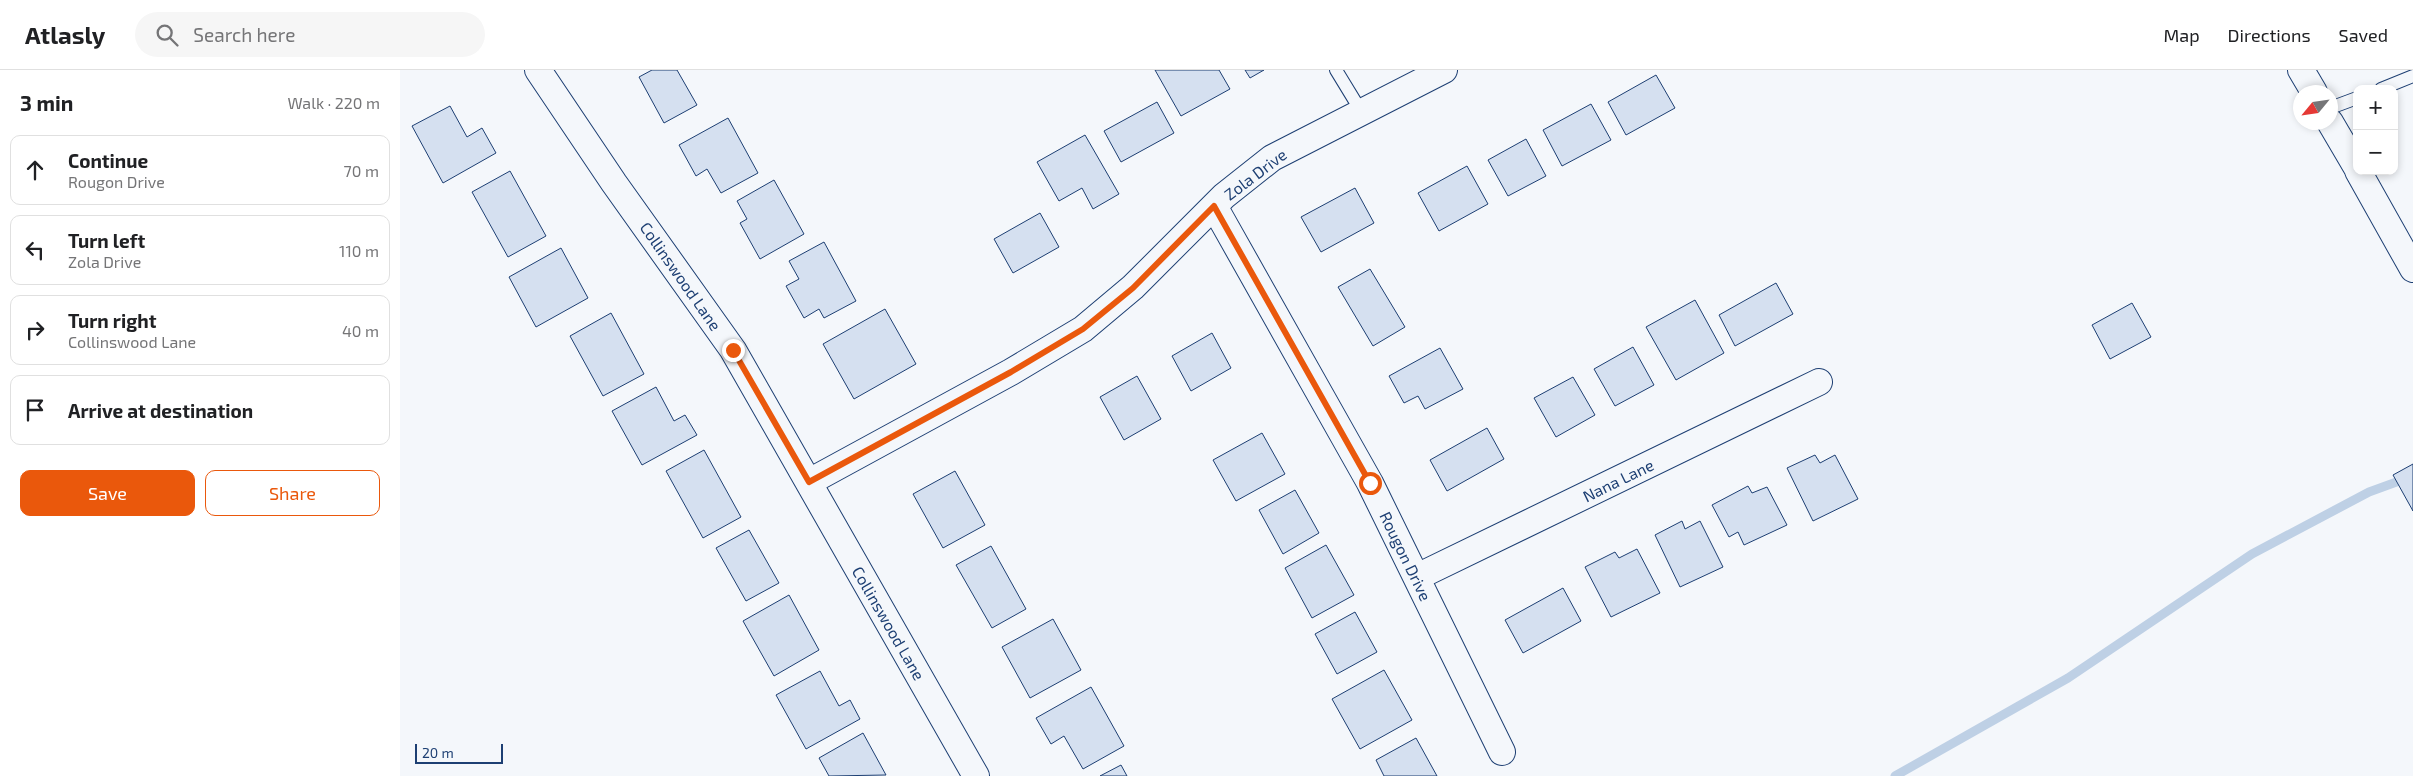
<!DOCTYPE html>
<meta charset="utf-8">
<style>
:root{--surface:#fff;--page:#f6f6f6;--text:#202124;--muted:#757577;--line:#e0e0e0;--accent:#ea580c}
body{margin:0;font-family:"Exo 2",sans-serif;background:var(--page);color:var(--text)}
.controls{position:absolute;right:15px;top:15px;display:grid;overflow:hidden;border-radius:10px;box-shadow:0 2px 8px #0003}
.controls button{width:45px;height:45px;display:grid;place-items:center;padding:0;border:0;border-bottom:1px solid var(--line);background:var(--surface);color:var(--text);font:25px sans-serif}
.compass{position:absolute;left:1893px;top:15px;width:45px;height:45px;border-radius:50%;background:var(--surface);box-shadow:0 2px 8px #0003;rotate:241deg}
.scale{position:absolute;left:15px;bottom:12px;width:88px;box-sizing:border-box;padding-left:5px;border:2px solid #1d3f73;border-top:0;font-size:14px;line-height:18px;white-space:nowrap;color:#1d3f73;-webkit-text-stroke:4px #f4f7fb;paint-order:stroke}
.stop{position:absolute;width:15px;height:15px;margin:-11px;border:4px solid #ea580c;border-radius:50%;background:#fff}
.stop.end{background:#ea580c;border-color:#fff;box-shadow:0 1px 5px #0008}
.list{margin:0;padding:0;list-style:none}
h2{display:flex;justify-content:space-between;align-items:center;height:65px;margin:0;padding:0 20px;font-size:21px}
h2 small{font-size:16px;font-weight:400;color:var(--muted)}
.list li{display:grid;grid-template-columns:32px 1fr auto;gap:15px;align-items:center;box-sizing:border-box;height:70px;margin:0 10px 10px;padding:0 10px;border:1px solid var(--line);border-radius:10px}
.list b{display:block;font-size:19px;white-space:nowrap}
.list p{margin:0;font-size:16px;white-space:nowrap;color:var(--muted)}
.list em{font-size:16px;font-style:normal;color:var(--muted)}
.actions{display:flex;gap:10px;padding:15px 20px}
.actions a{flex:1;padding:11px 0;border:1px solid var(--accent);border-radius:10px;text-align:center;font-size:18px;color:var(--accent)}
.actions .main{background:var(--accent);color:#fff}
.icon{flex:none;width:28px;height:28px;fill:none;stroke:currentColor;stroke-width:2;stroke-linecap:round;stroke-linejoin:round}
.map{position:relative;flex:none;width:2013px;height:706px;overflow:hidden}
header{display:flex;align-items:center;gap:30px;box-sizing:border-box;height:70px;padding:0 25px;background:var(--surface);border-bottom:1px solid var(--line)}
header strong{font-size:24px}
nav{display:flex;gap:28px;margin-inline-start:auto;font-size:18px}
.search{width:350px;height:45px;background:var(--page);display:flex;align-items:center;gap:12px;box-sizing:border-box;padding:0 18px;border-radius:28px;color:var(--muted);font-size:19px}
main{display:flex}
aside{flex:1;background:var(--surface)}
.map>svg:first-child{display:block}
</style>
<header>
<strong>Atlasly</strong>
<div class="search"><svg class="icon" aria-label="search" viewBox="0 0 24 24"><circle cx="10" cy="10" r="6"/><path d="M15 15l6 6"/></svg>Search here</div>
<nav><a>Map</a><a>Directions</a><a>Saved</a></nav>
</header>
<main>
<aside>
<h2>3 min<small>Walk · 220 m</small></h2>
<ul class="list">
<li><svg class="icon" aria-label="ahead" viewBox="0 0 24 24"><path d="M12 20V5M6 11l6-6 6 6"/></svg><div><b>Continue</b><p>Rougon Drive</p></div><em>70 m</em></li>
<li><svg class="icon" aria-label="left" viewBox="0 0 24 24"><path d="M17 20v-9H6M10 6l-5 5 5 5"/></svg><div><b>Turn left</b><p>Zola Drive</p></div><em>110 m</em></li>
<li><svg class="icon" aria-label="right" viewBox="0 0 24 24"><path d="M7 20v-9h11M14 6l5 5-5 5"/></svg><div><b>Turn right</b><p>Collinswood Lane</p></div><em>40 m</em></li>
<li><svg class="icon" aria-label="arrive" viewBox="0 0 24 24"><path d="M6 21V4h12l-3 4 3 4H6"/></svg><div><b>Arrive at destination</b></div></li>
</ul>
<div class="actions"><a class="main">Save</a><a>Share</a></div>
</aside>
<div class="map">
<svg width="2013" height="706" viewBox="0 0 2013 706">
<rect width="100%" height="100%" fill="#f4f7fb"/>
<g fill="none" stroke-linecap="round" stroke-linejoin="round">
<path stroke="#bed0e5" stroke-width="9" d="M1495,706L1668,608L1852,484L1969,422L2013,406"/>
</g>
<path fill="#d5e0f0" stroke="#1d3f73" d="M252,0H277L297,35L264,53L239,7Z
M755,0H819L830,19L781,46Z
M845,0H864L850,8Z
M1256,5L1275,38L1226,65L1208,32Z
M757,32L774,63L721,92L704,61Z
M1191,34L1211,70L1162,96L1143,60Z
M50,36L67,67L82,58L96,83L43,113L12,56Z
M328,48L358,103L321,123L307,99L296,106L279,75Z
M685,65L719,124L693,139L682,118L659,131L637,92Z
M1126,69L1146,106L1108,126L1088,90Z
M1067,96L1088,134L1039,161L1018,123Z
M110,101L146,166L108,187L72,122Z
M374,110L404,164L360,189L340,153L347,149L337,131Z
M955,118L974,153L921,182L901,147Z
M640,143L659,177L613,203L594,169Z
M424,172L456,231L424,248L419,239L404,248L386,216L399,209L389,191Z
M161,178L188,228L136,257L109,207Z
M970,199L1005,257L973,276L938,217Z
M1376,213L1393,244L1335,276L1319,245Z
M1295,230L1324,283L1276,310L1246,257Z
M1732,233L1751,267L1710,289L1692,255Z
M485,239L516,294L454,329L423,274Z
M211,243L244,304L203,326L170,266Z
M812,263L831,298L791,321L772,286Z
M1233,277L1254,315L1215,336L1194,299Z
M1040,278L1063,319L1025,339L1018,326L1004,333L989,306Z
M737,306L761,349L724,370L700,327Z
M1173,307L1195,345L1156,367L1134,328Z
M256,317L274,351L285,345L297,365L242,395L212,341Z
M1087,358L1104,389L1047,421L1030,390Z
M862,363L885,404L836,431L813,390Z
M304,380L341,447L303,468L266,401Z
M1415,385L1420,393L1435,385L1458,429L1413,451L1387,398Z
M2013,394V441L1993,405Z
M555,401L585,455L543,478L513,424Z
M1348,416L1352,423L1367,417L1387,455L1344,475L1338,462L1329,467L1312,435Z
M895,420L919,463L883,484L859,440Z
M1282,451L1285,459L1300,451L1323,497L1280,517L1255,465Z
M349,460L379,513L346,531L316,478Z
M926,475L954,525L912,548L885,498Z
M591,476L626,539L592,558L556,495Z
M1237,479L1260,523L1211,547L1185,497L1215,482L1219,488Z
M1163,518L1181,551L1123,583L1105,550Z
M389,525L419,580L374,606L343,551Z
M955,542L977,582L937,604L915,564Z
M653,549L681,600L630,628L602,577Z
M984,600L1012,650L960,679L932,629Z
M420,601L439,636L450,630L460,649L406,679L376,625Z
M691,617L724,676L683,699L664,666L651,674L636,648Z
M463,663L486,705L429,706L419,688Z
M1016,668L1037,706H984L976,690Z
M721,695L727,706H700Z"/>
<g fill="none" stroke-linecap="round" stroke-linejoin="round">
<g stroke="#1d3f73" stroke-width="14">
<path id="service" d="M936,0L961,41
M1981,19L2013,6
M1930,38L1957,28"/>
</g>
<g stroke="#1d3f73" stroke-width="28">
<path id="minor" d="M138,0L214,113L333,280L576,706
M1901,0L1914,22
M1930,52L1957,98
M1958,101L2013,199
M814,136L970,413L1102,682
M409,412L611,302L683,259L733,217L824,126L872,88L1044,0
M1017,507L1419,312"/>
</g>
<use href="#service" stroke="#f4f7fb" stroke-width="12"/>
<use href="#minor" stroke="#f4f7fb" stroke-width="26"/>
</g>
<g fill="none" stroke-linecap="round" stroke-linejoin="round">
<path stroke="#ea580c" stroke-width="6" d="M333,280L409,412L611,302L683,259L733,218L814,136L970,413"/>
</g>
<g text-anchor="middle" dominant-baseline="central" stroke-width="4" stroke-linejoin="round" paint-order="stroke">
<g font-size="16" fill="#1d3f73" stroke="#f4f7fb">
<text transform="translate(855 104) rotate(-37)">Zola Drive</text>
<text transform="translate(281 206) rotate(55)">Collinswood Lane</text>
<text transform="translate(1218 410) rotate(-26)">Nana Lane</text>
<text transform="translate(1006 486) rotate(64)">Rougon Drive</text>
<text transform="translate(489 553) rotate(60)">Collinswood Lane</text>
</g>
</g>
</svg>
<div class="controls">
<button>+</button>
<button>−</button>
</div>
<svg class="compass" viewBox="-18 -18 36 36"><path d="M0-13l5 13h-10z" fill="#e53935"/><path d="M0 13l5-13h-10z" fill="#757577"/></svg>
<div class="scale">20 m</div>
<div class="stop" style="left:970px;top:413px"></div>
<div class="stop end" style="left:333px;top:280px"></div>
</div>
</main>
